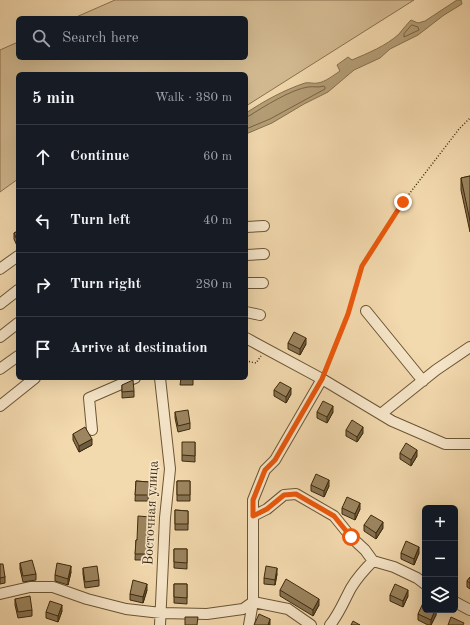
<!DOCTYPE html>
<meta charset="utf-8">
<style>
:root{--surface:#171b24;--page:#20242c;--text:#f1f3f6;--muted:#9ea1a6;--line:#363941}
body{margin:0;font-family:"Old Standard TT",serif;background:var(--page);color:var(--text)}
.controls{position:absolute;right:12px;bottom:12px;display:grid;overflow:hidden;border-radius:6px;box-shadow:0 4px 16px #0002}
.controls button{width:36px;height:36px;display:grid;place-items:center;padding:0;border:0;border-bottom:1px solid var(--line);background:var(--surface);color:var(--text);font:20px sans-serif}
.stop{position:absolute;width:12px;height:12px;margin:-9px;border:3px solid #ea580c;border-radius:50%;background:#fff}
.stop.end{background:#ea580c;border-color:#fff;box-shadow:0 1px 4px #0008}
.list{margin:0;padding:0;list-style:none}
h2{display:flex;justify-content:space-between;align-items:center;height:52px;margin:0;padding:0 16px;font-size:17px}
h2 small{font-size:13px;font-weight:400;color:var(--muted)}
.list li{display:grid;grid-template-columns:26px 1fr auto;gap:12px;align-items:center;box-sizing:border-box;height:64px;padding:0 16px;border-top:1px solid var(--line)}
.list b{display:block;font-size:15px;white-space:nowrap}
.list em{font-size:13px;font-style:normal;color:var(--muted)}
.icon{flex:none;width:22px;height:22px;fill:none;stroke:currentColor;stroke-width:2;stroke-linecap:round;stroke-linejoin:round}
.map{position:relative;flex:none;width:470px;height:625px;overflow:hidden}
.search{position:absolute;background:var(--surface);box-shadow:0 4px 16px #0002;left:16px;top:16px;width:232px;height:44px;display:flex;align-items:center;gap:10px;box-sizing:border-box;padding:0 14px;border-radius:6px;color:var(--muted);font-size:15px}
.panel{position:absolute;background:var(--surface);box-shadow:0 4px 16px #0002;left:16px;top:72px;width:232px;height:308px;border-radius:6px}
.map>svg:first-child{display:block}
</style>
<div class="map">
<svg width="470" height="625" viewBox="0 0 470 625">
<rect width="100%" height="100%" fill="#f3d9ae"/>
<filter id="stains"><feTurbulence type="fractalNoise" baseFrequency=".005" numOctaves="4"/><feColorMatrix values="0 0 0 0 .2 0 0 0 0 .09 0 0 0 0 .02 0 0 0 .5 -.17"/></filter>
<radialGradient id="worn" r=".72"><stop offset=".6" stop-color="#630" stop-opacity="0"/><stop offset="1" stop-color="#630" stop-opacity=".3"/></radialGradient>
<path fill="#d4bb92" stroke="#89724e" d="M115,0H414L246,106V74H18V179L0,192V50L18,42V58H246V18H74Z"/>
<path fill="#b59e77" stroke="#85704c" d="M457,0H461L462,4L444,15L418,35L390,49L380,58L354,70L328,92L304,104L272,123L246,134V113C264,101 284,90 305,83C310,82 313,84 318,83C325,82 334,75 340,71L337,65L348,57L352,60C368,53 386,46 399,34C403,29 407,24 411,20L418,23L425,21Z"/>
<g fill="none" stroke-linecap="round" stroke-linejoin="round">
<path stroke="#7a6441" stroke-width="1" d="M412,25L418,27L419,30L404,37V34Z
M246,116H249C263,107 292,89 308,87C314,86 318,88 324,86L325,87V89L270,119L246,129"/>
<g stroke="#6b5634" stroke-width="12">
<path id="minor" d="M246,227L264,226
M246,255L264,254
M0,269L18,256
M246,283H263
M0,304L18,290
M366,311L423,381
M246,312L260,315
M0,337L18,323
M246,338L322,379L392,421L445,444H470
M0,369L18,356
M160,378L170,469L165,518L160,625
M0,406L35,378
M381,414L436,370L470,347
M92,430L89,398L135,378
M253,516L267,509L284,495L296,494L334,516L351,537L365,550L373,561L394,567L417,578L425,584
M0,594L30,587H53L87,599L126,609L161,613L207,614L243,609L253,602
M253,602L288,609L311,625
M455,602L470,610
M249,625L253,602V500L265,470L275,460L322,379
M330,625C339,614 344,601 351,588C357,578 365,569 373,561"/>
</g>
<path stroke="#3e2a0b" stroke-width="1.5" stroke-dasharray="1 2" stroke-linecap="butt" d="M246,361L256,363L261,356
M325,372L348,314L362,266L403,202L459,129L470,118"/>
<use href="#minor" stroke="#f7e6ca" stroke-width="10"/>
</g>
<path fill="#867253" stroke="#3e2a0b" d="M470,176V232L461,190V178Z
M18,231V248L14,239V233Z
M288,343L306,344L300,355L288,349Z
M181,378H193V385H180Z
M122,385L134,391V397L122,398Z
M274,390L291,394L286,403L274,396Z
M175,412L190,423V429L178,432L175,418Z
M317,412H333L327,423L317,418Z
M346,430L363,433L357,442L346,436Z
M73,434L92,445L79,452L73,440Z
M195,442V462L182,461V455Z
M400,453L417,456L411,466L400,459Z
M136,481L149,482L148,501H135Z
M177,481H190V501H177Z
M311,485L329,486L324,497L311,491Z
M342,508L360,509L355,520L342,514Z
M175,510L188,511V530H175Z
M151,517L150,536H149L148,560H135L136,540H137Z
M364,525L383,528L376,539L364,531Z
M174,549H187V569L174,568Z
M401,553H419L414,565L401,559Z
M20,563L36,574V580L23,582L20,569Z
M0,564L5,577V583L0,584Z
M83,568L99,580V586L85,588L83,574Z
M71,572L68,585L55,581V575Z
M277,574L275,585L264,584V578Z
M470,577V589L467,587V581Z
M174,584H187V604L174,603Z
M147,590L143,603L130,600V594Z
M280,590L319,605L313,616L280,596Z
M390,595L408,596L403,607L390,601Z
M15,599L32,610V616L18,618L15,605Z
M436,610V615L431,625H428L418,620V614Z
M62,611L58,622L46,618V612Z"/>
<path fill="#6d5d43" stroke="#3e2a0b" d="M306,338V344L300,355V349Z
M291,388V394L286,403V397Z
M333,406V412L327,423V417Z
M363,427V433L357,442V437Z
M92,439V445L79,452V446Z
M417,450V456L411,466V460Z
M329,480V486L324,497V491Z
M360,503V509L355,520V514Z
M383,522V528L376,539V533Z
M419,547V553L414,565V559Z
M71,566V572L68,585V579Z
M277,568V574L275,585V580Z
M147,584V590L143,603V597Z
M408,590V596L403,607V601Z
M319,599V605L313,616V610Z
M62,605V611L58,622V616Z
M435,610H436V615L431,625V620Z
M270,619V625H268Z"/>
<path fill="#9c8560" stroke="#3e2a0b" d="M470,176V221L461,178Z
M18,231V242L14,233Z
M294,332L306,338L300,349L288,343Z
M181,378H193V379H180Z
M133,380L134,391L122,392V385Z
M280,382L291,388L286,397L274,390Z
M323,401L333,406L327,417L317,412Z
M188,410L190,423L178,426L175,412Z
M352,420L363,427L357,437L346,430Z
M85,427L92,439L79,446L73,434Z
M182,442H195V456L182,455Z
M406,443L417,450L411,460L400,453Z
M316,474L329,480L324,491L311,485Z
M136,481L149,482L148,495H135Z
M177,481H190V495H177Z
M347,497L360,503L355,514L342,508Z
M175,510L188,511V524H175Z
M371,515L383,522L376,533L364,525Z
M138,516L151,517L150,530H149L148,554H135L136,540H137Z
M406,541L419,547L414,559L401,553Z
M174,549H187V563L174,562Z
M32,560L36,574L23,576L20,563Z
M57,563L71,566L68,579L55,575Z
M0,564H3L5,577L0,578Z
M97,566L99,580L85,582L83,568Z
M266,566L277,568L275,580L264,578Z
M470,577V583L467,581Z
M286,579L319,599L313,610L280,590Z
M133,580L147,584L143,597L130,594Z
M174,584H187V598L174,597Z
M395,584L408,590L403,601L390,595Z
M30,596L32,610L18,612L15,599Z
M50,601L62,605L58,616L46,612Z
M423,603L425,604V610H435L431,620L418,614Z
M259,614L270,619L268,625H254Z
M185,617H198L197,625H185Z
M451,617L464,623L463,625H448Z
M353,621L360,625H351Z"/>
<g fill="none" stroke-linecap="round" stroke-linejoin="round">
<path stroke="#ea580c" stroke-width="5" d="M351,537L334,516L296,494L284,495L267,509L253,516V500L265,470L275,460L322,379L348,314L362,266L403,202"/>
</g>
<g text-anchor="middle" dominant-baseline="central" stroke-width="3.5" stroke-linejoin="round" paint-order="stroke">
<g font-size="14" fill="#3e2a0b" stroke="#f7e6ca">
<text transform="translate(151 513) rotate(-87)">Восточная улица</text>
</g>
</g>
<rect width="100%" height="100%" filter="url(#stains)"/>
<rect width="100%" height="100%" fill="url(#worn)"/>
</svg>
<div class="controls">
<button>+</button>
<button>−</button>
<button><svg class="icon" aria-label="layers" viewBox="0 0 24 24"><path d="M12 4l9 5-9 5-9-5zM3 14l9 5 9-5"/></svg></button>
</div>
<div class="stop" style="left:351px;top:537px"></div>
<div class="stop end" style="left:403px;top:202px"></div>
<div class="search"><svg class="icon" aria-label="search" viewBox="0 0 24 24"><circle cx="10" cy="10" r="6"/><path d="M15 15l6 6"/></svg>Search here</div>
<section class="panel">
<h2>5 min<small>Walk · 380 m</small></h2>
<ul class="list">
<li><svg class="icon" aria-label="ahead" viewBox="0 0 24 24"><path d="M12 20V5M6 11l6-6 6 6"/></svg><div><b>Continue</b></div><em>60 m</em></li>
<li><svg class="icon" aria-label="left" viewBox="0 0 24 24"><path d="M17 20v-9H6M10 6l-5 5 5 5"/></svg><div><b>Turn left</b></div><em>40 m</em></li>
<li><svg class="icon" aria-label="right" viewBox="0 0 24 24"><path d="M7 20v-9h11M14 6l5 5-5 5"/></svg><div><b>Turn right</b></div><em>280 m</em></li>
<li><svg class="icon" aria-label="arrive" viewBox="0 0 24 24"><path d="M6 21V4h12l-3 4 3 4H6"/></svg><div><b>Arrive at destination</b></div></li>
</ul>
</section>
</div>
